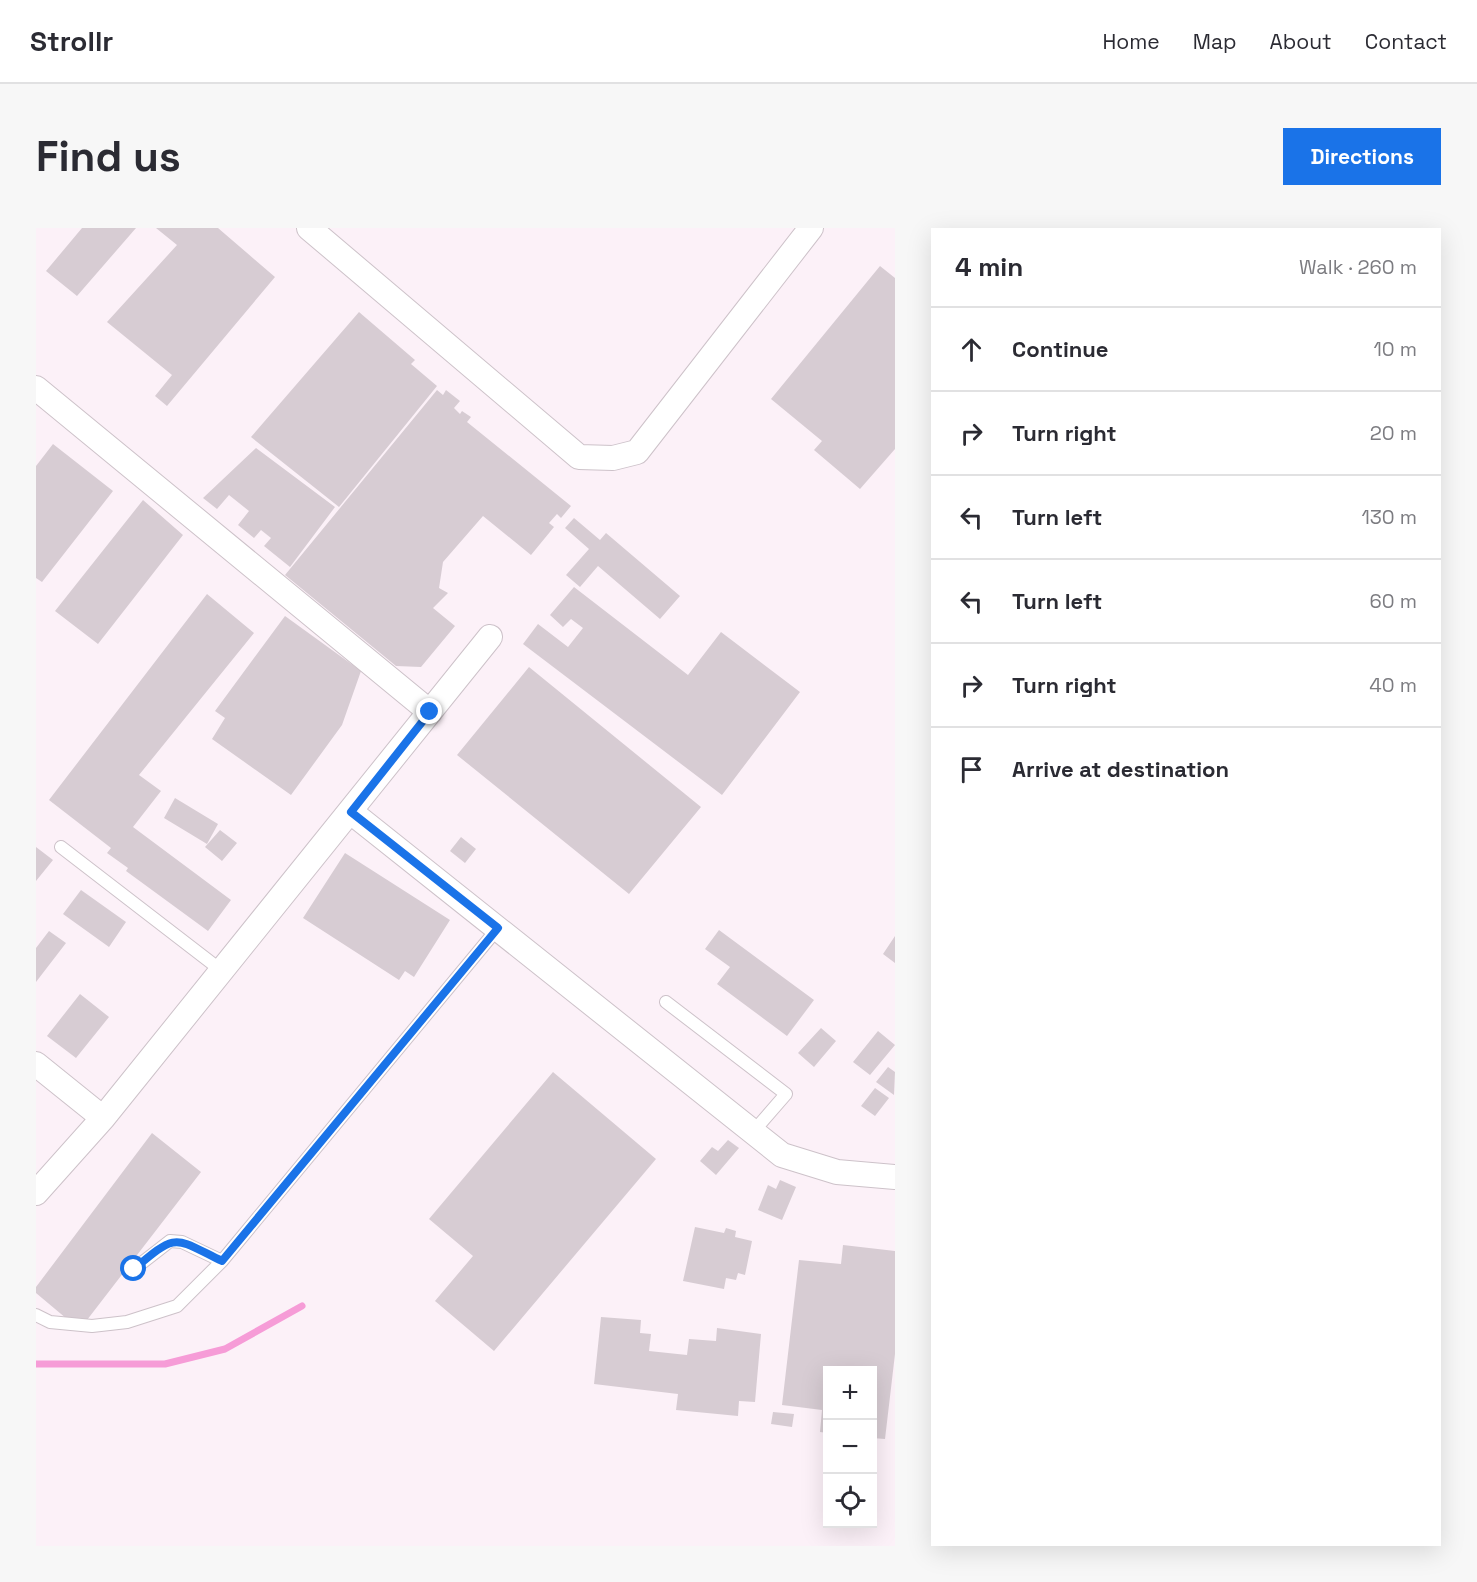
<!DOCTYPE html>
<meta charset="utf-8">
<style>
:root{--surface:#fff;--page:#f7f7f7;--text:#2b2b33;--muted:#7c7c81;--line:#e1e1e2;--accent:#1a73e8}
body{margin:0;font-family:"Space Grotesk",sans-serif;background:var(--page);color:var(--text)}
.controls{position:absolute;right:18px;bottom:18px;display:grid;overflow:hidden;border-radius:0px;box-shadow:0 6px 24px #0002}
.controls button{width:54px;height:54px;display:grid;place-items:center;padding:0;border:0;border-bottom:2px solid var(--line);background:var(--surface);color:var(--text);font:30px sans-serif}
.stop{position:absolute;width:18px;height:18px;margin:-14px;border:4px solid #1a73e8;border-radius:50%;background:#fff}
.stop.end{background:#1a73e8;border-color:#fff;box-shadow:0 2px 6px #0008}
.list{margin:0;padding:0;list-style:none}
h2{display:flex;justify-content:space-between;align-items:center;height:78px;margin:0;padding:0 24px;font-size:26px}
h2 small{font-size:20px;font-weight:400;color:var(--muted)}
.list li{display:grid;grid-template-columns:39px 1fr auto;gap:18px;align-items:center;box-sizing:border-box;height:84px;padding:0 24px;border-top:2px solid var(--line)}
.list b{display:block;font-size:22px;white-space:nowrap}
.list em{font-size:20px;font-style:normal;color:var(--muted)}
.icon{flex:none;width:33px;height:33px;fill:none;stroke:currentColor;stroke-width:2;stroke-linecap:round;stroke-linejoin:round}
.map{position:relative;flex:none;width:859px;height:1318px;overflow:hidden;border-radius:0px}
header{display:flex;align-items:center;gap:36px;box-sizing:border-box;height:84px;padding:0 30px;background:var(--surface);border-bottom:2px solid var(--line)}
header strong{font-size:28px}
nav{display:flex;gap:33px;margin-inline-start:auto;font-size:21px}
.intro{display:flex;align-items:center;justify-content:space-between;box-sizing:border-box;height:144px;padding:0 36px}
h1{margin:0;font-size:42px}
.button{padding:15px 27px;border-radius:0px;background:var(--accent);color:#fff;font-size:21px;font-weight:700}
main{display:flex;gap:36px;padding:0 36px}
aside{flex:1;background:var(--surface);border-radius:0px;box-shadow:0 6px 24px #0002}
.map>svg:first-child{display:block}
</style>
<header>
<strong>Strollr</strong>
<nav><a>Home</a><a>Map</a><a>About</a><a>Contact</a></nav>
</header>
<div class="intro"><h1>Find us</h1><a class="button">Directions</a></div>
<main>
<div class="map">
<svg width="859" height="1318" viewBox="0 0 859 1318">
<rect width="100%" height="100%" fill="#fcf1f8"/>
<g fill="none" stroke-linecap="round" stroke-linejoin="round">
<path stroke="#f69cd7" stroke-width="7" d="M0,1136H129L189,1121L266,1078"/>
</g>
<path fill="#d7ccd3" d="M46,0H100L41,68L10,43Z
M120,0H182L239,49L131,178L119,168L136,147L71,94L141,17Z
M844,38L859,50V221L824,261L778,222L786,213L735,171Z
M323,84L379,132L375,136L401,158L303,279L215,209Z
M401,162L407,167L410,162L424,173L418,180L424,186L426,183L435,189L431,194L535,278L525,290L521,286L513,295L518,299L495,327L447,288L407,334L403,360L412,365L397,380L419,398L385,439L360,438L249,347Z
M17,216L77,263L6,354L0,350V238Z
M220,220L299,279L254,339L228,318L235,310L225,302L218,310L202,297L213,283L193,267L181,281L167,270Z
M107,272L147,307L62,416L19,383Z
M538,290L564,312L570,305L644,368L624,391L562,338L544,359L530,347L553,321L529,300Z
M538,359L652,447L685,404L764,464L686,567L487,416L502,396L532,419L547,400L535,391L527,399L514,387Z
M171,366L218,405L103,547L125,563L97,599L195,672L172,703L90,643L92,640L71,625L75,620L13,572Z
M249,388L325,443L306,497L255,567L176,511L189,490L179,483Z
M493,439L665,579L593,666L421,527Z
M139,570L182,596L171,616L128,590Z
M184,602L201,615L186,633L169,619Z
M425,609L440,621L429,635L414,623Z
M0,619L17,632L0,653Z
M309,625L414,692L378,749L369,743L363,752L267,690Z
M45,662L90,694L73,719L27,686Z
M683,702L778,772L751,808L681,756L694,739L669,721Z
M13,703L30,715L0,754V720Z
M859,708V735L847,726Z
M44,766L73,789L40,830L11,808Z
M785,800L800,813L778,839L762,825Z
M842,803L859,817L834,847L817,834Z
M852,839L859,844L858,867L840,854Z
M517,844L620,931L458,1123L399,1073L437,1028L393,991Z
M839,860L853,870L839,888L825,878Z
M116,905L165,944L51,1092L31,1091L0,1065V1059Z
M692,912L703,920L680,947L664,933L676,919L682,923Z
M744,952L760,959L746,992L722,982L732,957L740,961Z
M659,999L688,1005L690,1000L700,1003L699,1009L716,1013L709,1047L702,1045L700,1052L690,1050L688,1061L647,1053Z
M807,1017L859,1023V1126L849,1211L836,1210V1142H792V1205L784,1204L786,1182L746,1177L763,1032L805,1036Z
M565,1089L605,1092L604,1105L615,1106L613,1123L651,1127L653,1111L680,1113L681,1100L725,1106L719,1174L703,1173L702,1188L640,1182L642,1166L558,1156Z
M737,1184L758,1186L756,1199L735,1196Z"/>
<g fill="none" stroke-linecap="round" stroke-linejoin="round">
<g stroke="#cdc2c9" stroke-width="14">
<path id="lane" d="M25,619L186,743
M630,774L750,866L717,904
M98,1041L134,1013L146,1014L186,1033
M0,1087L14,1094L56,1098L91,1094L141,1078L186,1033L462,700"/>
</g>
<g stroke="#cdc2c9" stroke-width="26">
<path id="street" d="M273,0L543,229L577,230L601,224L775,0
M0,160L394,484
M315,584L746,927L801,944L859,949
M0,836L67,890
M0,965L67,890L454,409"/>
</g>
<use href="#lane" stroke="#fff" stroke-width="12"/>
<use href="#street" stroke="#fff" stroke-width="24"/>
</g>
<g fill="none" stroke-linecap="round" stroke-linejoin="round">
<path stroke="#1a73e8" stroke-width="8" d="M98,1041C142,1004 137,1009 186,1033L462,700L315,584L394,484"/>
</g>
</svg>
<div class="controls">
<button>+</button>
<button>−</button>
<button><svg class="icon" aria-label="locate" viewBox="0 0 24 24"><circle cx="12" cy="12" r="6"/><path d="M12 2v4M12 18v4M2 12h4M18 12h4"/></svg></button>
</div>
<div class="stop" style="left:98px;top:1041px"></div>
<div class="stop end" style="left:394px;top:484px"></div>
</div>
<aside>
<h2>4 min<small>Walk · 260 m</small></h2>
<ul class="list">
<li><svg class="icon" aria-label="ahead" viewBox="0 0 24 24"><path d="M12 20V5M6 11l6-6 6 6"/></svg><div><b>Continue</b></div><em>10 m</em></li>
<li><svg class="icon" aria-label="right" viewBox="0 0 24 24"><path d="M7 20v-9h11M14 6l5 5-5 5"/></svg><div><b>Turn right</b></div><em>20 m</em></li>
<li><svg class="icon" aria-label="left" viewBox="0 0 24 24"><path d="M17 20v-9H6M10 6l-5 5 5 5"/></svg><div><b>Turn left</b></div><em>130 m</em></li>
<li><svg class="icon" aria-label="left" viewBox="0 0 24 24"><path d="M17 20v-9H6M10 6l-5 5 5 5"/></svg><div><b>Turn left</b></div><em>60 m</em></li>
<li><svg class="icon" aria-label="right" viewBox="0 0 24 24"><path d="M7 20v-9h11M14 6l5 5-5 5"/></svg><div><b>Turn right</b></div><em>40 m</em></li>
<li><svg class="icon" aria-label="arrive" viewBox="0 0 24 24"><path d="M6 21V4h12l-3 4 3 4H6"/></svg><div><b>Arrive at destination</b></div></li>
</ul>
</aside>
</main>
